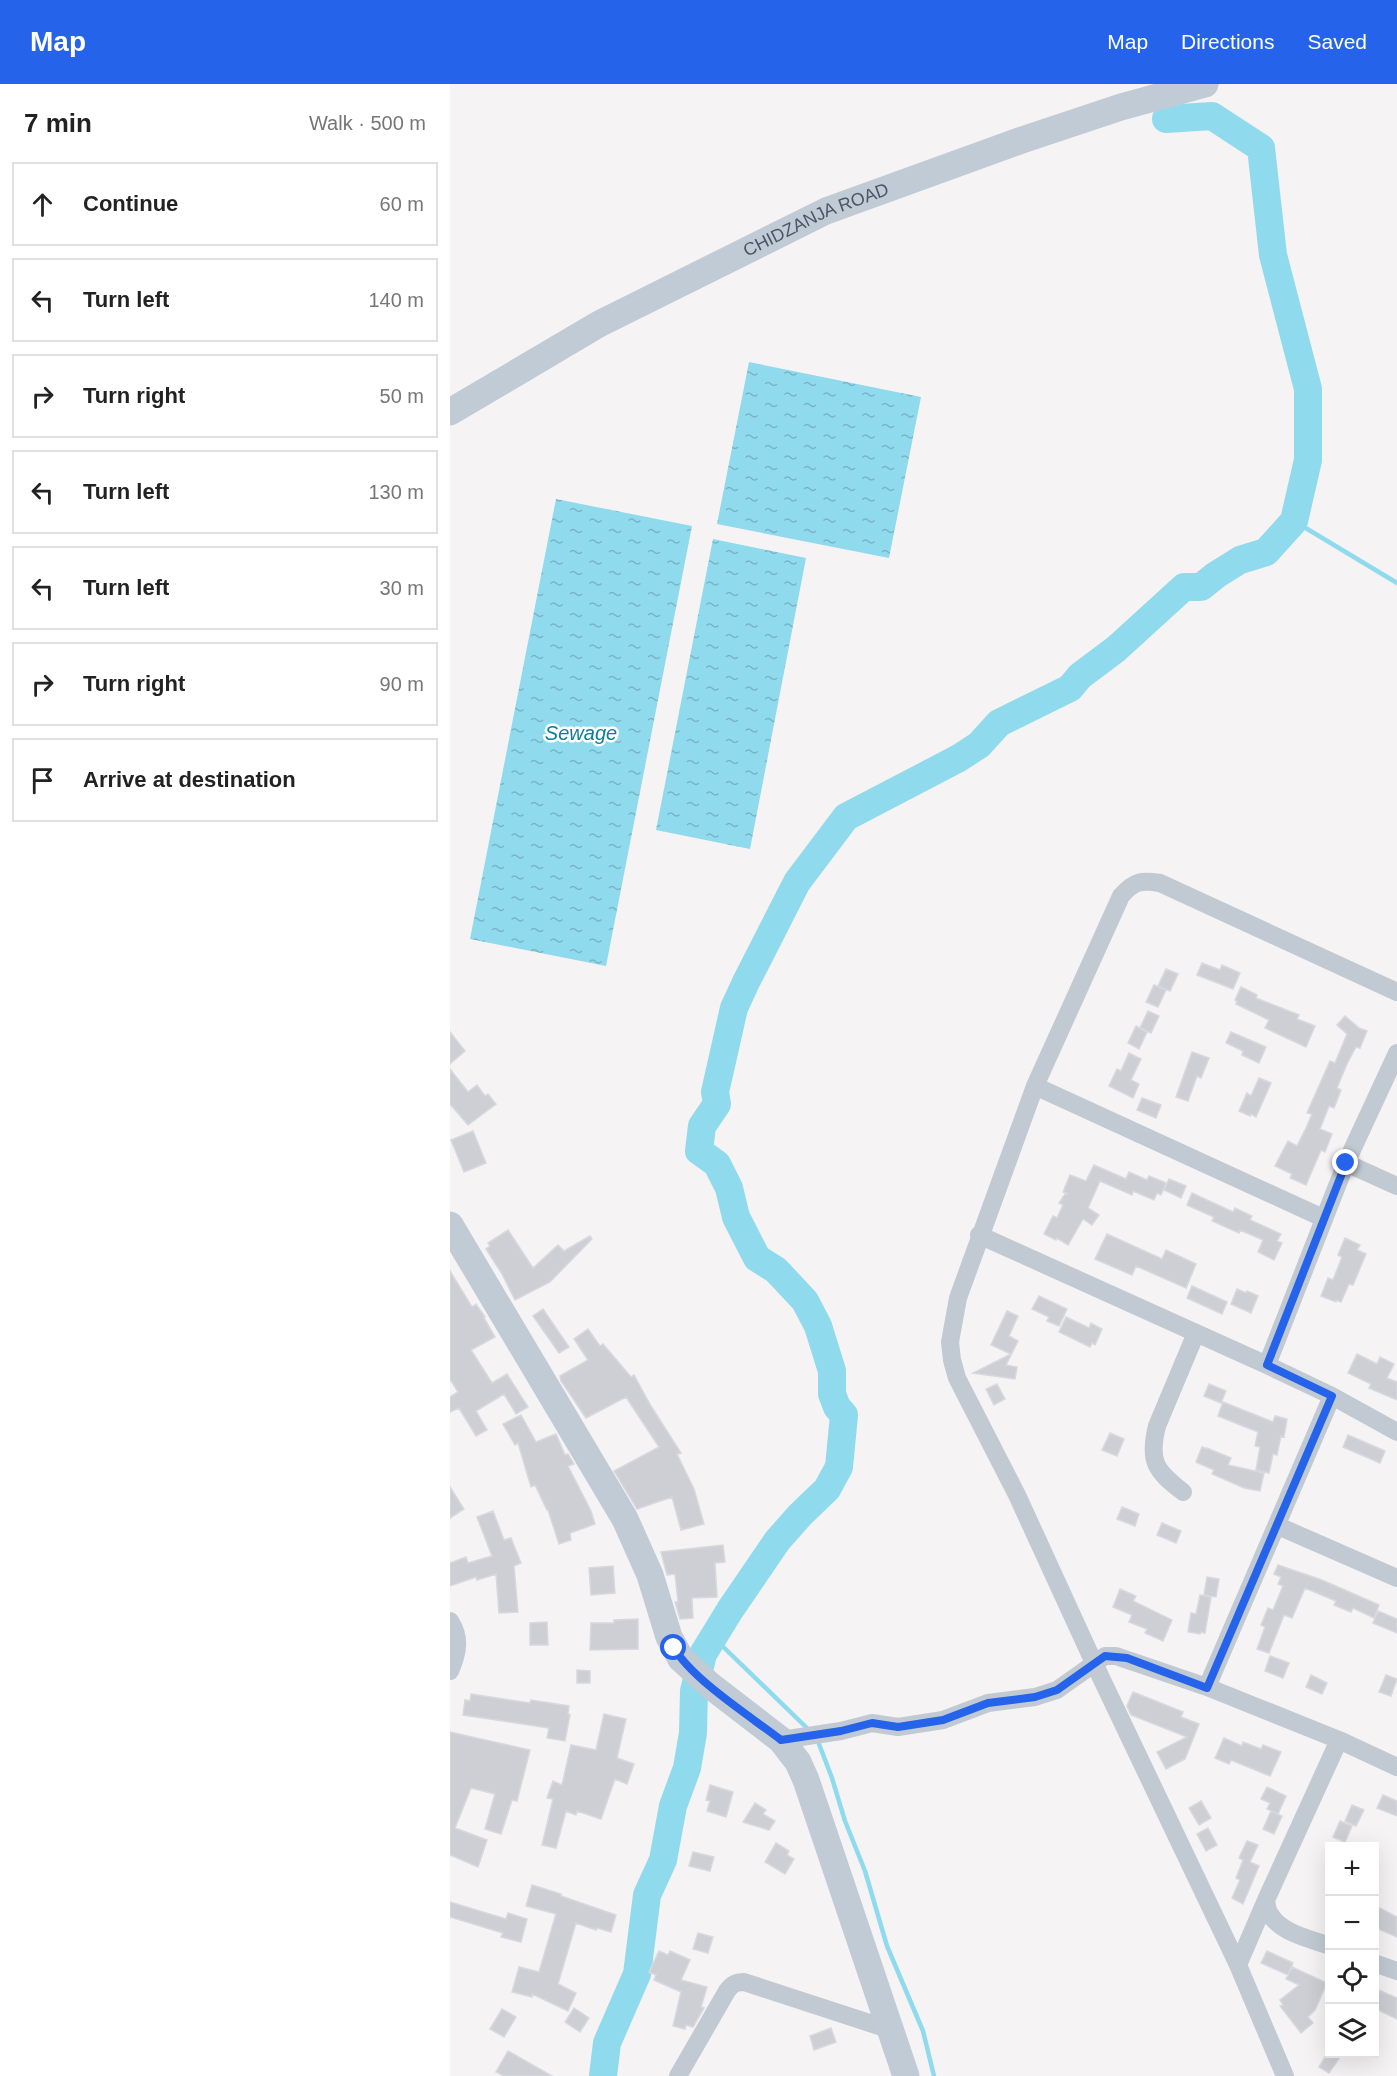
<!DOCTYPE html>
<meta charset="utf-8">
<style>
:root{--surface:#fff;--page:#f6f6f6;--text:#222;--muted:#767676;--line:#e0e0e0;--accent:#2563eb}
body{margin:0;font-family:Arial,sans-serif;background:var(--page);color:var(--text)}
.controls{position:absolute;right:18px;bottom:18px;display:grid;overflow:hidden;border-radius:0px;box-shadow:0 6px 24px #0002}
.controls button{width:54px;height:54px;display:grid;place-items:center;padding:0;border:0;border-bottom:2px solid var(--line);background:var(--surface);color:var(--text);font:30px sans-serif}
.stop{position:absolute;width:18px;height:18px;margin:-14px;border:4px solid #2563eb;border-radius:50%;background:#fff}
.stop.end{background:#2563eb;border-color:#fff;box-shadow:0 2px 6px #0008}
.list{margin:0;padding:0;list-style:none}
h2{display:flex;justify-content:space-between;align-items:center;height:78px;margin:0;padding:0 24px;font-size:26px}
h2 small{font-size:20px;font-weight:400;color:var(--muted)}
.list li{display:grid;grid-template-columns:39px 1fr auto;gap:18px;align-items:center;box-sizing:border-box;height:84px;margin:0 12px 12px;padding:0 12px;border:2px solid var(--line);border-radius:0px}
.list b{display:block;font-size:22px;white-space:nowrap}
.list em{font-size:20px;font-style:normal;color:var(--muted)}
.icon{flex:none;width:33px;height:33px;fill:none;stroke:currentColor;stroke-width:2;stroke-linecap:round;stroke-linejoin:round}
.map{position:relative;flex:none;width:947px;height:1992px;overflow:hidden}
header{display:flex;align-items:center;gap:36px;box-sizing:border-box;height:84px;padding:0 30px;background:var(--accent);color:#fff}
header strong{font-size:28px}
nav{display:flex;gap:33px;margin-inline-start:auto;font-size:21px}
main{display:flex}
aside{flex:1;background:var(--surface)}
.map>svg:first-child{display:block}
</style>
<header>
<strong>Map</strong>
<nav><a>Map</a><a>Directions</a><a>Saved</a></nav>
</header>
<main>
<aside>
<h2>7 min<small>Walk · 500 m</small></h2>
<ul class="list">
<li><svg class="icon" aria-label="ahead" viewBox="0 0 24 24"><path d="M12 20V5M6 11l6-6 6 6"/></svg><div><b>Continue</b></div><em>60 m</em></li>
<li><svg class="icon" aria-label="left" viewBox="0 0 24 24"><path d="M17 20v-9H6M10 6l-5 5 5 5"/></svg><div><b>Turn left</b></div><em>140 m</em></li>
<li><svg class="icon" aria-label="right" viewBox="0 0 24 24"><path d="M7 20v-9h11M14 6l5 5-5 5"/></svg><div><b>Turn right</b></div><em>50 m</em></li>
<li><svg class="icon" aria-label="left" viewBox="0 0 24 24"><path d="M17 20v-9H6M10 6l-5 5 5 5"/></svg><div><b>Turn left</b></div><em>130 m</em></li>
<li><svg class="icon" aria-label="left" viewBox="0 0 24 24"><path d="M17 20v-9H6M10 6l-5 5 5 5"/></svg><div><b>Turn left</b></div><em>30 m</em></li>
<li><svg class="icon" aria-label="right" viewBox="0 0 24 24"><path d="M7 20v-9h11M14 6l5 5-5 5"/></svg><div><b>Turn right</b></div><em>90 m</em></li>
<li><svg class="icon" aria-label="arrive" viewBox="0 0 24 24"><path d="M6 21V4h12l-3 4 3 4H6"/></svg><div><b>Arrive at destination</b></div></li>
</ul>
</aside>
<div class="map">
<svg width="947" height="1992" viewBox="0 0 947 1992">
<defs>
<pattern id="water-ripples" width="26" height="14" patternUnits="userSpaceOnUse" patternTransform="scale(1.5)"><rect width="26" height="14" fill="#90daee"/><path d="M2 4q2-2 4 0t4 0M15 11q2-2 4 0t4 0" fill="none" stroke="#78b4c4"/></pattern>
</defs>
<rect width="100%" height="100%" fill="#f5f3f3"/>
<path fill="url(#water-ripples)" d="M299,278L471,313L439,474L267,440Z
M106,415L242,442L156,882L20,855Z
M263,455L356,474L300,765L206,746Z"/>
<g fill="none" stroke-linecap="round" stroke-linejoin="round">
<path stroke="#90daee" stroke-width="4.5" d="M844,437L947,499
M263,1553L360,1647
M369,1660L382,1694L395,1737L415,1787L437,1862L473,1947L484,1992"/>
<path stroke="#90daee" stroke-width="28" d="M153,1992L157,1959L187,1890L197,1811L213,1776L223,1722L237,1684L243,1649L244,1607L253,1570L280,1526L327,1457L350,1431L377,1405L389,1383L394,1331L387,1323L382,1310V1287L368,1242L355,1217L326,1186L307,1174L286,1133L279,1104L267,1080L249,1067L252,1042L267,1020L265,1008L284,924L296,898L347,798L396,733L509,674L529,661L549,639L620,604L630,592L666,565L734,503H751L766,491L790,476L816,468L844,437L858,376V305L823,171L811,64L762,32L716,35"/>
</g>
<path fill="#cdcfd5" stroke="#d7d9de" stroke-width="1.5" d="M752,879L770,886L772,881L790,889L783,905L747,891Z
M716,885L728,890L720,907L708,902Z
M704,901L716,906L708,923L696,918Z
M791,903L807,911L806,914L849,931L847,935L865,942L856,963L815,944L819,936L786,920L787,917L785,916Z
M698,927L709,932L701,949L690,944Z
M895,932L909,944L917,947L910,964L906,963L897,980L887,1004L891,1006L884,1024L879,1022L870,1045L882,1050L875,1068L871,1066L856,1101L840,1094L842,1090L825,1082L838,1057L847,1062L856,1044L862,1030L857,1029L880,977L885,979L897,950L887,941Z
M686,942L697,948L689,965L678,959Z
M0,948L15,967L0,980Z
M781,948L816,963L809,979L792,971L793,967L776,959Z
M742,968L759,974L751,994L747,992L738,1017L726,1013Z
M679,969L691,975L681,996L689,1000L683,1014L659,1002L667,985L671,987Z
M0,985L18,1008L27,1001L35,1012L38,1010L46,1020L18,1041L0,1020Z
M809,994L821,999L806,1033L801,1030L800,1032L789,1027L797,1009L801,1012Z
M692,1014L711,1021L706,1034L687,1026Z
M23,1047L36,1079L14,1088L1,1056Z
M644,1081L676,1095L679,1088L697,1096L699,1092L716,1099L711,1111L707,1109L704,1116L683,1107L682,1111L650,1097L638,1124L649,1131L642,1141L633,1135L618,1161L607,1154L606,1156L594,1150L603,1132L607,1134L613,1121L609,1119L615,1110H618L613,1108L620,1091L636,1097Z
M719,1095L736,1102L731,1114L714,1106Z
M742,1109L783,1128L785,1124L802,1132L800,1136L831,1150L827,1157L832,1159L824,1176L808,1168L813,1156L790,1146L789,1149L762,1137L764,1133L737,1121Z
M58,1146L83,1184L108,1161L114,1167L140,1152L142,1155L100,1198L65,1216L52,1190L36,1165L40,1162L38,1159Z
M657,1150L712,1175L716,1166L746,1180L736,1204L686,1182L682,1191L645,1175Z
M895,1154L910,1161L907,1166L916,1170L903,1201L899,1200L891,1218L886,1216V1218L871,1212L878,1194L883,1196L892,1173L888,1171Z
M0,1187L22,1223L26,1220L35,1233L34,1234L45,1253L21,1266L42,1299L57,1290L78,1323L66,1330L54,1310L26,1327L37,1346L26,1352L9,1324L0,1328V1313L8,1308L0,1295Z
M742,1202L777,1218L772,1230L737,1214Z
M787,1205L796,1209L797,1207L808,1212L801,1229L781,1220Z
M589,1212L617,1225L609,1242L597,1237L599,1233L582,1225Z
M93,1225L119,1263L109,1269L83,1232Z
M557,1227L568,1232L559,1252L568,1257L556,1281L567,1283L565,1295L523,1289L561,1270L541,1261Z
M616,1233L639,1244L641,1239L652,1245L645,1261L642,1259L640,1263L609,1248Z
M138,1245L150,1262L153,1260L181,1293L184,1291L201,1322L231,1369L227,1370L244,1405L254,1440L231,1446L222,1413L187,1425L164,1387L209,1363L176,1313L136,1334L111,1297L110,1292L138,1276L124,1255Z
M907,1270L927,1280L930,1273L944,1280L937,1294L947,1298V1316L919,1304L921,1300L898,1289Z
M547,1300L555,1315L544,1321L536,1305Z
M759,1300L776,1307L771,1319L754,1312Z
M773,1318L823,1338L825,1332L837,1335L834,1353L831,1352L827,1371L823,1370L819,1389L806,1386L810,1363L805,1362L808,1348L768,1332Z
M71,1331L86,1358L106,1350L115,1371L118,1370L124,1380L118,1382L141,1427L145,1440L120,1449L121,1456L109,1460L98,1426H97L85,1401L81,1403L68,1359L65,1361L53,1340Z
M660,1349L674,1355L667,1372L652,1366Z
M898,1351L935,1367L930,1379L893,1363Z
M752,1363L757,1365V1364L781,1374L778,1381L814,1389L810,1407L794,1404L762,1390L764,1386L746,1378Z
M0,1403L14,1425L0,1434Z
M672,1423L689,1430L685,1442L667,1435Z
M43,1427L54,1456L61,1454L71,1479L64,1482L68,1528L49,1529L46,1490L27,1496L26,1493L0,1502V1479L16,1473L18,1479L42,1472L27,1433Z
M712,1439L731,1447L726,1459L707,1451Z
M273,1461L275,1478L265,1479L267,1513L242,1514L243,1534L230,1535L226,1521L225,1518H228L225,1490L217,1491L211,1468Z
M828,1481L872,1496L929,1521L924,1534L903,1524L901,1528L884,1521L886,1517L855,1504L842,1534L834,1531L819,1569L807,1565L815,1543L811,1541L818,1524L823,1526L833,1502L828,1500L831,1493L824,1490Z
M163,1482L165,1509L141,1511L139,1484Z
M757,1493L769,1495L766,1513L754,1511Z
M670,1505L686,1512L683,1517L722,1536L713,1557L695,1549L697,1545L679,1538L682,1531L663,1523Z
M750,1511L761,1513L755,1549L751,1548L750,1550L738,1548L741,1529L746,1530Z
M928,1527L947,1535V1549L923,1539Z
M188,1535V1565L140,1566L141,1539H164V1536Z
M97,1538L98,1561H80V1539Z
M820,1572L839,1579L833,1594L815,1587Z
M127,1586L140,1587V1599H127Z
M861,1591L877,1599L872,1610L856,1603Z
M936,1591L947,1595L941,1612L929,1608Z
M683,1608L733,1628L731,1633L749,1640L735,1675L716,1685L707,1668L737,1653L681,1631L677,1622Z
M21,1610L80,1619L81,1616L119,1622L118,1630L120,1631L115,1657L97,1654L99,1644L13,1631L15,1616L20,1617Z
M154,1630L176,1635L167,1674L184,1680L177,1700L165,1695L151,1735L127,1727L126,1731L116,1727L106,1764L92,1761L103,1715L97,1714L103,1697L112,1701L121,1661L146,1666Z
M0,1648L80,1666L67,1717L62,1716L51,1750L35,1745L45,1710L21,1704L5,1744L37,1756L28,1783L0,1771Z
M774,1654L792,1662L793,1658L811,1665L813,1661L831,1668L820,1692L781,1676L779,1680L765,1674Z
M260,1701L283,1708L276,1733L257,1727L260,1717L256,1716Z
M817,1703L836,1712L828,1730L817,1725L820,1719L811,1715Z
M933,1711L947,1717V1732L927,1724Z
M751,1717L761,1734L749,1741L739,1724Z
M305,1719L316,1726L313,1730L325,1737L319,1746L293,1738Z
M902,1721L914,1726L906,1742L895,1737Z
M821,1727L832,1732L824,1750L813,1745Z
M890,1737L902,1742L895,1758L883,1753Z
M758,1744L767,1761L756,1767L747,1750Z
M797,1757L808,1761L800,1778L809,1782L793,1820L782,1814L790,1796L786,1794L793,1776L789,1774Z
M326,1759L339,1767L337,1771L344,1775L335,1790L315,1778Z
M243,1768L264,1773L260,1787L239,1782Z
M82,1801L111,1810V1812L166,1831L161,1848L147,1844L146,1846L126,1839L108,1900L126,1909L118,1927L82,1910V1913L62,1908L69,1883L89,1888L106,1830L76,1822Z
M0,1818L56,1835L58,1829L77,1835L71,1858L51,1853L53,1849L0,1833Z
M924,1821L947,1833V1853L924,1843Z
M248,1849L263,1853L258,1869L243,1865Z
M209,1867L218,1871L220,1867L240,1876L231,1896L257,1903L251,1923L254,1924L243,1943L236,1941L235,1945L223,1942L231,1908L204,1896L206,1891L199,1888Z
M817,1867L843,1879L838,1891L811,1879Z
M842,1883L877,1899L865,1926L858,1933L863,1939L851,1949L830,1922L833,1921L830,1916L849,1901L836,1895Z
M924,1904L947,1914V1935L924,1924Z
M124,1924L139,1934L130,1948L115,1938Z
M52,1925L66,1933L54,1953L40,1945Z
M381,1944L386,1958L364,1966L360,1952Z
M879,1966V1970H884L890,1973L879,1989L869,1983Z
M58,1967L102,1992H54L46,1988Z"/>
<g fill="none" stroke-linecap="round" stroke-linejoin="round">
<path stroke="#c1cad2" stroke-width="18" d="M585,1002L873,1134
M896,1079L947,1102
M529,1151L817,1281L882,1312L947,1348
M817,1281L896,1079L947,969
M733,1408C706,1387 698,1378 707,1342L746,1249
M828,1442L947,1494
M0,1537C11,1554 8,1569 0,1587
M757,1603L882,1312
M331,1656L391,1647L422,1639L448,1643L493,1636L538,1619L585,1613L607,1606L655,1572H666L757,1603L889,1656L947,1683
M880,1862C861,1855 830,1849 820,1830C817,1826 817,1821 816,1816L889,1656
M924,1879L947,1887
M788,1881L816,1816
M228,1992L277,1907C282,1900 286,1898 294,1898L438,1945
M835,1992L788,1881L644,1579L567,1411L507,1294L502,1276L500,1258L508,1214L585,1002L671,812C684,797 691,796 710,799L947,908"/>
<g stroke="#c1cbd6" stroke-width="27">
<path id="s1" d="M0,328L149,240L376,127L572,56L671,23L755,0"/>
<path d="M0,1141L175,1435L200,1491L219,1553L231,1575L261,1602L331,1656L348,1678L356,1696L456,1992"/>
</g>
</g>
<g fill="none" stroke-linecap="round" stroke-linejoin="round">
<path stroke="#2563eb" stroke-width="8" d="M224,1564C243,1596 300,1632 331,1656L391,1647L422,1639L448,1643L493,1636L538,1619L585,1613L607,1606L655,1572L677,1574L757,1604L882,1312L817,1281L896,1079"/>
</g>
<g text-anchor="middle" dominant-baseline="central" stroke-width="5" stroke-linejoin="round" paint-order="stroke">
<g font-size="18" fill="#4a5661" stroke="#fff">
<text stroke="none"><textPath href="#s1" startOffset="414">CHIDZANJA ROAD</textPath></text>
</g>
<g font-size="20" font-style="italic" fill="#0c7c9b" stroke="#fff">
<text x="131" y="649">Sewage</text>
</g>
</g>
</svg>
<div class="controls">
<button>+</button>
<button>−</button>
<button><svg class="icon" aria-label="locate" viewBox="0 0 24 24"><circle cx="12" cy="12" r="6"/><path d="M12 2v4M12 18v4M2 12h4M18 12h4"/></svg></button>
<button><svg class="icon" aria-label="layers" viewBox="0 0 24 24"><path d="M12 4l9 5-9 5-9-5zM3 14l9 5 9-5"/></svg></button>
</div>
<div class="stop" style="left:224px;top:1564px"></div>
<div class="stop end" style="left:896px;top:1079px"></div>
</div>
</main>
